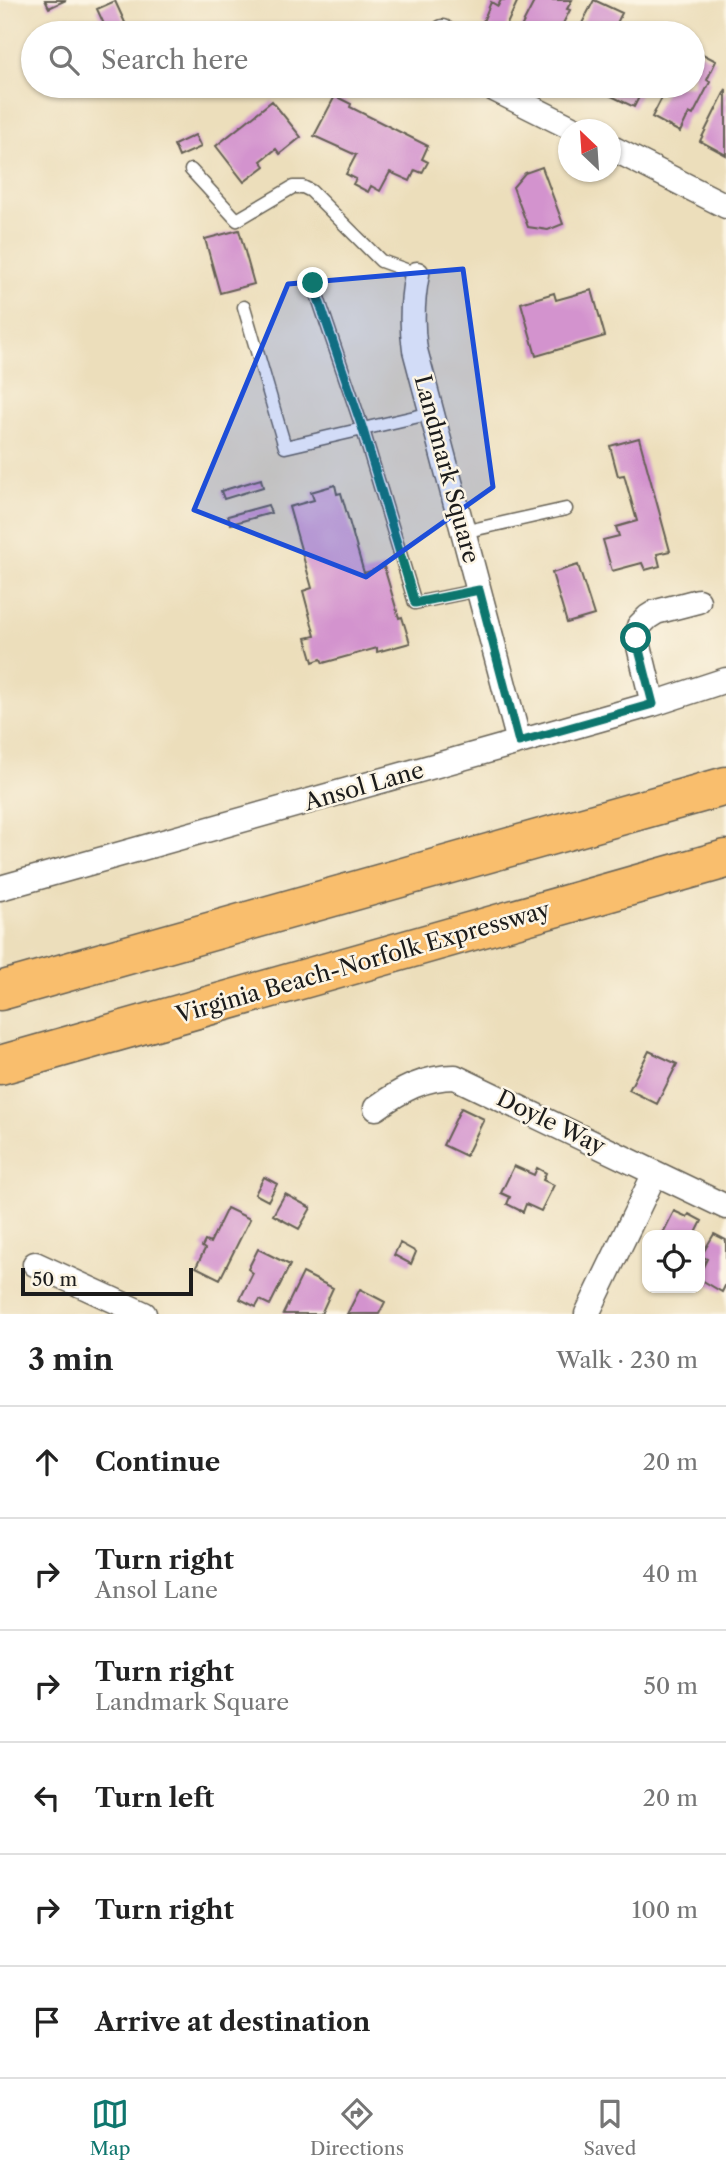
<!DOCTYPE html>
<meta charset="utf-8">
<style>
:root{--surface:#fff;--page:#f6f6f6;--text:#222;--muted:#767676;--line:#e0e0e0;--accent:#0f766e}
body{margin:0;font-family:"Libre Caslon Text",serif;background:var(--page);color:var(--text)}
.controls{position:absolute;right:21px;bottom:21px;display:grid;overflow:hidden;border-radius:14px;box-shadow:0 2px 5px #0004}
.controls button{width:63px;height:63px;display:grid;place-items:center;padding:0;border:0;border-bottom:2px solid var(--line);background:var(--surface);color:var(--text);font:35px sans-serif}
.compass{position:absolute;left:558px;top:119px;width:63px;height:63px;border-radius:50%;background:var(--surface);box-shadow:0 2px 5px #0004;rotate:335deg}
.scale{position:absolute;left:21px;bottom:18px;width:172px;box-sizing:border-box;padding-left:7px;border:4px solid #1c1c1c;border-top:0;font-size:19px;line-height:24px;white-space:nowrap;color:#1c1c1c;-webkit-text-stroke:5px #fcf5e5;paint-order:stroke}
.stop{position:absolute;width:21px;height:21px;margin:-16px;border:5px solid #0f766e;border-radius:50%;background:#fff}
.stop.end{background:#0f766e;border-color:#fff;box-shadow:0 2px 7px #0008}
.list{margin:0;padding:0;list-style:none}
h2{display:flex;justify-content:space-between;align-items:center;height:91px;margin:0;padding:0 28px;font-size:30px}
h2 small{font-size:23px;font-weight:400;color:var(--muted)}
.list li{display:grid;grid-template-columns:46px 1fr auto;gap:21px;align-items:center;box-sizing:border-box;height:112px;padding:0 28px;border-top:2px solid var(--line)}
.list b{display:block;font-size:26px;white-space:nowrap}
.list p{margin:0;font-size:23px;white-space:nowrap;color:var(--muted)}
.list em{font-size:23px;font-style:normal;color:var(--muted)}
.icon{flex:none;width:38px;height:38px;fill:none;stroke:currentColor;stroke-width:2;stroke-linecap:round;stroke-linejoin:round}
.map{position:relative;flex:none;width:726px;height:1314px;overflow:hidden}
.search{position:absolute;background:var(--surface);box-shadow:0 2px 5px #0004;left:21px;right:21px;top:21px;height:77px;display:flex;align-items:center;gap:18px;box-sizing:border-box;padding:0 24px;border-radius:38px;color:var(--muted);font-size:26px}
.sheet{height:763px;background:var(--surface)}
nav{display:flex;justify-content:space-around;align-items:center;box-sizing:border-box;height:98px;border-top:2px solid var(--line);background:var(--surface);font-size:19px;color:var(--muted)}
nav a{display:grid;justify-items:center;gap:4px}
nav .on{color:var(--accent)}
.map>svg:first-child{display:block}
</style>
<div class="map">
<svg width="726" height="1314" viewBox="0 0 726 1314">
<rect width="100%" height="100%" fill="#fcf5e5"/>
<filter id="ink" filterUnits="userSpaceOnUse"><feTurbulence type="fractalNoise" baseFrequency=".0143" numOctaves="2"/><feDisplacementMap in="SourceGraphic" scale="14" xChannelSelector="R" yChannelSelector="G"/><feConvolveMatrix kernelMatrix="1 2 1 2 8 2 1 2 1" color-interpolation-filters="sRGB"/></filter>
<filter id="wash" filterUnits="userSpaceOnUse"><feTurbulence type="fractalNoise" baseFrequency=".00686" numOctaves="4" result="noise"/><feDisplacementMap in="SourceGraphic" scale="28" xChannelSelector="R" yChannelSelector="G"/><feGaussianBlur stdDeviation="1.57" result="paint"/><feColorMatrix in="noise" values="0 0 0 0 0 0 0 0 0 0 0 0 0 0 0 0 0 1.4 0 .05"/><feComposite in="paint" operator="in"/></filter>
<g filter="url(#wash)">
<rect width="100%" height="100%" fill="#ecdebb"/>
<g id="blocks">
<path fill="#d393ce" d="M45,0H66L49,8Z
M501,0H518L503,33L482,24L491,2L498,6Z
M535,0H572L567,9L570,10L558,33H518Z
M594,0L622,13L612,33H577Z
M115,1L127,27L108,33L97,9Z
M641,23L660,33H636Z
M693,49L716,61L707,80L710,82L693,115L689,113L680,132L652,117L668,86H693Z
M609,86H650L647,91L643,89L634,107L605,93Z
M726,89V155L700,141Z
M335,96L351,104L350,107L428,146L422,159L428,162L422,173L415,170L410,181L390,172L380,191L371,186L368,192L353,184L356,179L346,174L356,155L314,136Z
M272,101L301,137L280,154L276,149L261,161L265,166L244,182L216,146Z
M195,135L201,147L179,157L174,145Z
M542,167L563,224L548,230L528,227L513,187L525,173Z
M239,230L254,284L220,293L205,239Z
M592,290L605,336L536,356L521,303L554,293L556,300Z
M639,438L670,551L657,554L660,566L645,570L642,563L612,571L603,540L619,536L616,527L637,521L624,475L618,476L610,446Z
M261,479L263,487L224,499L221,491Z
M335,485L337,494L341,493L364,573L384,567L399,618L402,617L410,643L377,652V648L323,663L321,659L313,662L306,638L315,636L303,591L312,588L289,507L314,500L311,492Z
M268,505L271,513L231,524L228,516Z
M578,565L594,615L567,623L552,573Z
M649,1051L677,1064L657,1104L629,1090Z
M461,1108L484,1119L466,1156L443,1145Z
M514,1166L534,1175L537,1168L546,1173L543,1180L554,1185L541,1211L526,1204L523,1212L507,1204L510,1197L501,1193Z
M264,1177L277,1184L268,1201L255,1194Z
M285,1194L311,1208L299,1229L273,1215Z
M227,1208L250,1219L220,1279L196,1267L205,1249L202,1247L205,1241L210,1243Z
M674,1211L687,1217L689,1214L702,1221L695,1235H662Z
M714,1234L726,1240V1284L722,1292L700,1279V1273L707,1259L701,1256Z
M400,1243L416,1252L411,1264L394,1255Z
M258,1249L290,1265L270,1305L260,1300L256,1307L240,1299L253,1273L248,1269Z
M303,1273L333,1288L321,1314H283Z
M360,1289L385,1302L379,1314H347Z"/>
</g>
</g>
<g filter="url(#ink)">
<use href="#blocks" fill-opacity="0" stroke="#656054" stroke-width="2"/>
<g fill="none" stroke-linecap="round" stroke-linejoin="round">
<g stroke="#656054" stroke-width="15">
<path id="service" d="M191,170L237,220L293,187H303L311,191L381,261L417,274
M313,283L363,430L415,603L479,590
M244,307L285,447L432,413
M463,532L566,509"/>
</g>
<g stroke="#656054" stroke-width="27">
<path id="minor" d="M443,33V32
M488,86L576,130
M610,147L726,206
M417,274C412,300 411,324 415,350L519,742
M653,704L637,638L639,626L648,617L656,612L698,601
M0,888L519,742L653,704L726,680
M376,1108C401,1090 424,1077 455,1077L726,1207
M35,1264L144,1314
M587,1314L655,1173"/>
</g>
<g stroke="#656054" stroke-width="41">
<path id="motorway" d="M0,991L726,786
M0,1065L726,859"/>
</g>
<use href="#service" stroke="#fff" stroke-width="12"/>
<use href="#minor" stroke="#fff" stroke-width="24"/>
<use href="#motorway" stroke="#f9be6d" stroke-width="38"/>
</g>
</g>
<g fill="none" stroke-linecap="round" stroke-linejoin="round" filter="url(#ink)">
<path stroke="#0f766e" stroke-width="9" d="M313,283L363,430L415,603L479,590L519,742L653,704L636,638"/>
</g>
<path fill="#1d4ed8" fill-opacity="0.2" stroke="#1d4ed8" stroke-width="5" stroke-linejoin="round" d="M463,269L493,487L366,577L194,510L288,284Z"/>
<g text-anchor="middle" dominant-baseline="central" stroke-width="5" stroke-linejoin="round" paint-order="stroke">
<g font-size="23" fill="#1c1c1c" stroke="#fcf5e5">
<text transform="translate(447 469) rotate(75)">Landmark Square</text>
<text transform="translate(364 786) rotate(-16)">Ansol Lane</text>
<text transform="translate(363 962) rotate(-16)">Virginia Beach-Norfolk Expressway</text>
<text transform="translate(551 1122) rotate(26)">Doyle Way</text>
</g>
</g>
</svg>
<div class="controls">
<button><svg class="icon" aria-label="locate" viewBox="0 0 24 24"><circle cx="12" cy="12" r="6"/><path d="M12 2v4M12 18v4M2 12h4M18 12h4"/></svg></button>
</div>
<svg class="compass" viewBox="-18 -18 36 36"><path d="M0-13l5 13h-10z" fill="#e53935"/><path d="M0 13l5-13h-10z" fill="#767676"/></svg>
<div class="scale">50 m</div>
<div class="stop" style="left:636px;top:638px"></div>
<div class="stop end" style="left:313px;top:283px"></div>
<div class="search"><svg class="icon" aria-label="search" viewBox="0 0 24 24"><circle cx="10" cy="10" r="6"/><path d="M15 15l6 6"/></svg>Search here</div>
</div>
<section class="sheet">
<h2>3 min<small>Walk · 230 m</small></h2>
<ul class="list">
<li><svg class="icon" aria-label="ahead" viewBox="0 0 24 24"><path d="M12 20V5M6 11l6-6 6 6"/></svg><div><b>Continue</b></div><em>20 m</em></li>
<li><svg class="icon" aria-label="right" viewBox="0 0 24 24"><path d="M7 20v-9h11M14 6l5 5-5 5"/></svg><div><b>Turn right</b><p>Ansol Lane</p></div><em>40 m</em></li>
<li><svg class="icon" aria-label="right" viewBox="0 0 24 24"><path d="M7 20v-9h11M14 6l5 5-5 5"/></svg><div><b>Turn right</b><p>Landmark Square</p></div><em>50 m</em></li>
<li><svg class="icon" aria-label="left" viewBox="0 0 24 24"><path d="M17 20v-9H6M10 6l-5 5 5 5"/></svg><div><b>Turn left</b></div><em>20 m</em></li>
<li><svg class="icon" aria-label="right" viewBox="0 0 24 24"><path d="M7 20v-9h11M14 6l5 5-5 5"/></svg><div><b>Turn right</b></div><em>100 m</em></li>
<li><svg class="icon" aria-label="arrive" viewBox="0 0 24 24"><path d="M6 21V4h12l-3 4 3 4H6"/></svg><div><b>Arrive at destination</b></div></li>
</ul>
</section>
<nav>
<a class="on"><svg class="icon" aria-label="map" viewBox="0 0 24 24"><path d="M3 6l6-2 6 2 6-2v14l-6 2-6-2-6 2zM9 4v14M15 6v14"/></svg>Map</a>
<a><svg class="icon" aria-label="directions" viewBox="0 0 24 24"><path d="M12 3l9 9-9 9-9-9zM9 14v-3h6M13 9l2 2-2 2"/></svg>Directions</a>
<a><svg class="icon" aria-label="saved" viewBox="0 0 24 24"><path d="M7 4h10v16l-5-4-5 4z"/></svg>Saved</a>
</nav>
